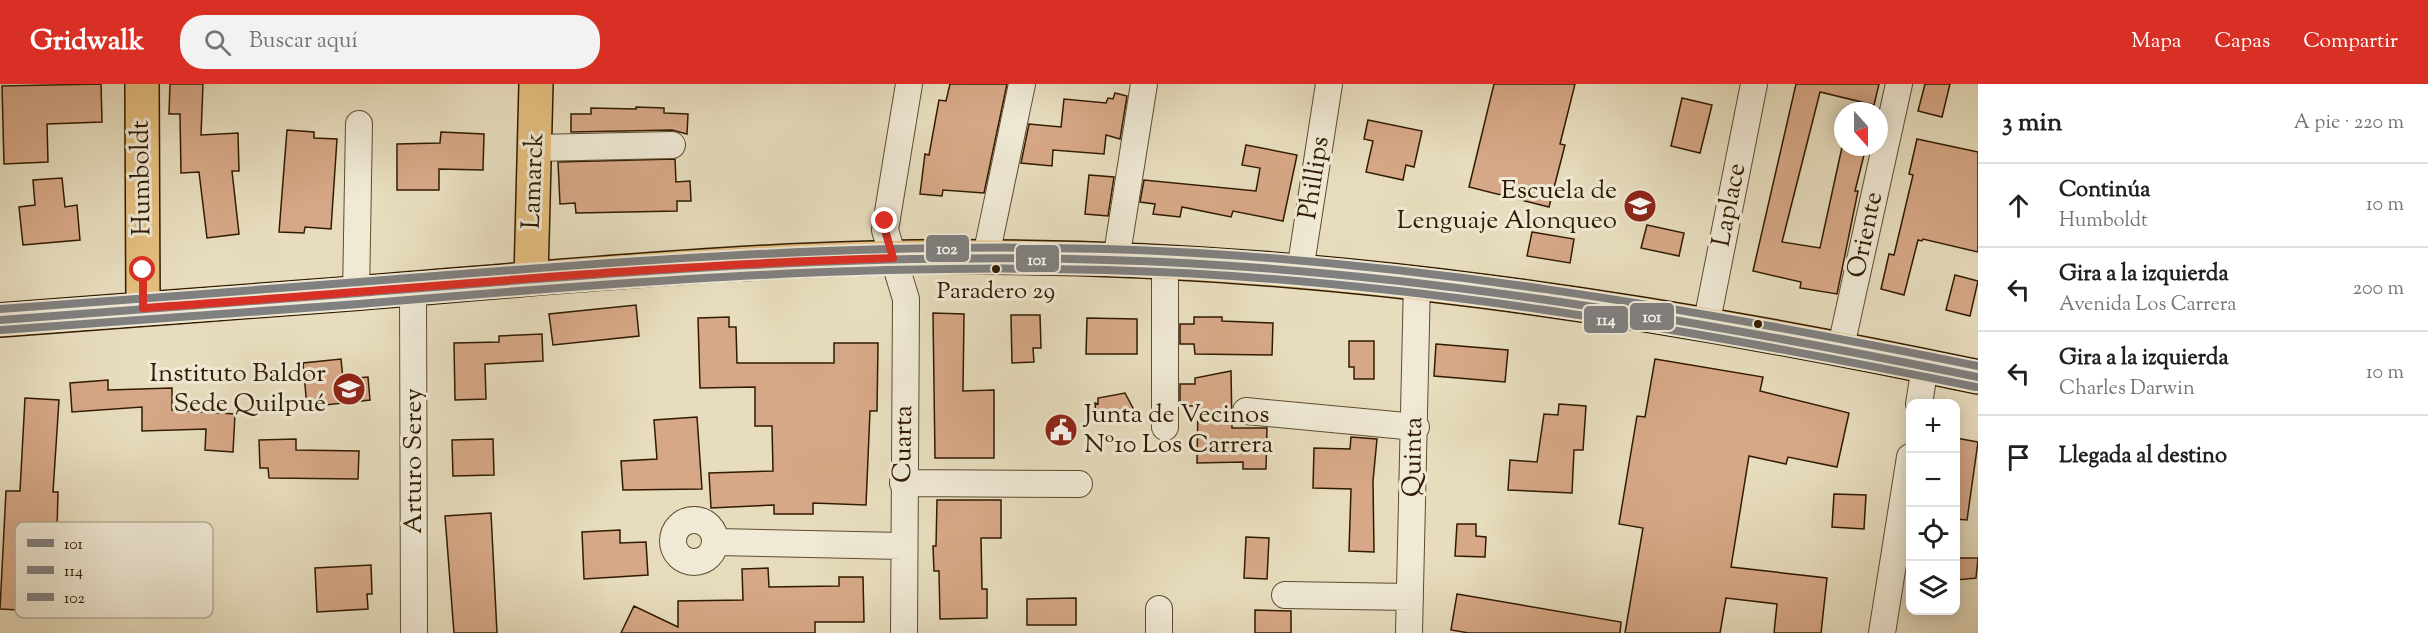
<!DOCTYPE html>
<html lang="es">
<meta charset="utf-8">
<style>
:root{--surface:#fff;--page:#f2f2f2;--text:#202124;--muted:#757577;--line:#e0e0e0;--accent:#d93025}
body{margin:0;font-family:"Sorts Mill Goudy",serif;background:var(--page);color:var(--text)}
.controls{position:absolute;right:18px;bottom:18px;display:grid;overflow:hidden;border-radius:12px;box-shadow:0 3px 15px #0003}
.controls button{width:54px;height:54px;display:grid;place-items:center;padding:0;border:0;border-bottom:2px solid var(--line);background:var(--surface);color:var(--text);font:30px sans-serif}
.compass{position:absolute;left:1834px;top:18px;width:54px;height:54px;border-radius:50%;background:var(--surface);box-shadow:0 3px 15px #0003;rotate:159deg}
.stop{position:absolute;width:18px;height:18px;margin:-14px;border:4px solid #d93025;border-radius:50%;background:#fff}
.stop.end{background:#d93025;border-color:#fff;box-shadow:0 2px 6px #0008}
.list{margin:0;padding:0;list-style:none}
h2{display:flex;justify-content:space-between;align-items:center;height:78px;margin:0;padding:0 24px;font-size:26px}
h2 small{font-size:20px;font-weight:400;color:var(--muted)}
.list li{display:grid;grid-template-columns:39px 1fr auto;gap:18px;align-items:center;box-sizing:border-box;height:84px;padding:0 24px;border-top:2px solid var(--line)}
.list b{display:block;font-size:22px;white-space:nowrap}
.list p{margin:0;font-size:20px;white-space:nowrap;color:var(--muted)}
.list em{font-size:20px;font-style:normal;color:var(--muted)}
.icon{flex:none;width:33px;height:33px;fill:none;stroke:currentColor;stroke-width:2;stroke-linecap:round;stroke-linejoin:round}
.map{position:relative;flex:none;width:1978px;height:549px;overflow:hidden}
header{display:flex;align-items:center;gap:36px;box-sizing:border-box;height:84px;padding:0 30px;background:var(--accent);color:#fff}
header strong{font-size:28px}
nav{display:flex;gap:33px;margin-inline-start:auto;font-size:21px}
.search{width:420px;height:54px;background:var(--page);display:flex;align-items:center;gap:15px;box-sizing:border-box;padding:0 21px;border-radius:24px;color:var(--muted);font-size:22px}
main{display:flex}
aside{flex:1;background:var(--surface)}
.map>svg:first-child{display:block}
</style>
<header>
<strong>Gridwalk</strong>
<div class="search"><svg class="icon" aria-label="search" viewBox="0 0 24 24"><circle cx="10" cy="10" r="6"/><path d="M15 15l6 6"/></svg>Buscar aquí</div>
<nav><a>Mapa</a><a>Capas</a><a>Compartir</a></nav>
</header>
<main>
<div class="map">
<svg width="1978" height="549" viewBox="0 0 1978 549">
<rect width="100%" height="100%" fill="#e7ddbe"/>
<filter id="stains"><feTurbulence type="fractalNoise" baseFrequency=".00333" numOctaves="4"/><feColorMatrix values="0 0 0 0 .2 0 0 0 0 .09 0 0 0 0 .02 0 0 0 .5 -.17"/></filter>
<radialGradient id="worn" r=".72"><stop offset=".6" stop-color="#630" stop-opacity="0"/><stop offset="1" stop-color="#630" stop-opacity=".3"/></radialGradient>
<path fill="#d7a887" stroke="#311b00" stroke-width="1.5" d="M101,0L102,38L47,40L48,78L4,80L2,2Z
M170,0H203L201,51L238,49L239,87H232L239,150L207,154L199,88L181,89L180,30H169Z
M950,0H1007L984,109L943,106L942,112L920,110L925,70L929,71L939,16L946,17Z
M1494,0H1575L1560,60L1565,61L1549,123L1469,103Z
M1796,0H1879L1874,21L1820,8L1782,158L1820,164L1842,63H1866L1855,107H1858L1837,210L1800,204L1801,198L1753,187Z
M1925,0H1950L1942,33L1918,27Z
M1115,9L1127,12L1120,55L1106,51L1104,70L1053,66L1052,82L1021,79L1029,40L1061,43L1064,15L1106,19L1108,14L1113,15Z
M1682,14L1712,21L1700,69L1671,62Z
M636,23L664,24V29L688,30L687,50L672,46L571,48V30H591V24L636,25Z
M1368,36L1422,47L1414,83L1406,81L1403,96L1366,88L1373,57L1364,55Z
M287,46L314,48V54L337,55L331,145L305,143L304,149L279,148Z
M441,48L484,50L483,86L439,85V106H397V60L440,59Z
M1917,55L1978,68V168L1923,155L1922,157L1918,156L1904,211L1881,205L1889,170L1894,171L1913,91L1909,90Z
M1246,61L1297,71L1283,137L1233,127L1231,133L1182,123L1180,133L1153,130L1155,120L1140,118L1144,96L1256,107L1260,84L1242,81Z
M675,75L676,98L690,97L691,117H677V127L576,129L575,119L560,120L558,78Z
M1089,91L1114,93L1108,132L1085,130Z
M62,94L65,123L77,121L80,156L23,161L19,123L35,121L33,96Z
M1647,141L1684,149L1679,172L1641,164Z
M1532,148L1574,155L1570,179L1527,172Z
M1955,191L1978,197L1970,232L1946,226Z
M636,221L639,252L553,261L549,230Z
M933,229L964,230L963,307L994,306V374H935Z
M1011,231H1040L1041,264H1033L1034,278L1012,279Z
M729,233V243H736L737,279H834V259H878L877,327H870L866,421L813,419V430H774V421L711,424L709,389L773,387L772,342H755V303L700,304L698,234Z
M1194,233H1222V237L1273,239L1272,271L1195,270L1194,260H1180V240H1194Z
M1087,234L1137,235V270H1086Z
M542,250L543,277L485,280L486,315L455,316L454,259L499,258V252Z
M1349,257H1374V295H1354V283H1349Z
M1436,260L1508,266L1505,298L1434,292Z
M341,275L343,295L368,293L370,316L307,323L303,279Z
M1655,275L1763,293L1760,307L1849,329L1837,383L1788,373L1786,380L1749,372L1731,483L1827,494L1821,549H1774L1777,520L1726,514L1720,549H1625L1643,444L1619,440L1637,332L1645,333Z
M1231,287L1232,344H1267L1266,385H1243V378L1197,379L1198,322H1180V300H1195V294Z
M108,296V306L172,304V326L235,330L233,368L205,366L206,345L142,347V323L72,328L70,299Z
M1125,309L1134,326L1126,330L1127,337L1097,340L1095,319L1098,320V314Z
M25,314L59,316L53,408H58L57,446H48L45,505H58L57,528L0,525L6,407H20Z
M1559,320L1586,322L1583,366H1574L1572,409L1508,406L1510,376L1537,378L1544,330L1558,331Z
M697,333L702,405L623,406L621,377L657,375L654,336Z
M1351,353L1377,355L1373,397L1374,468L1349,467L1351,405L1313,404L1314,364L1350,365Z
M1956,354L1978,358L1967,436L1956,435Z
M296,355V366L359,367L358,395L269,394L268,384H260L259,356Z
M493,355L494,391L453,392L452,356Z
M1834,410L1866,411L1864,445L1832,443Z
M937,416H1001V454H981L982,505H987V534L940,535L939,487H934L933,462H936Z
M491,429L497,549H454L445,432Z
M1457,440H1476V452L1486,453L1485,473L1455,472Z
M620,446V459L646,458L648,491L584,495L582,448Z
M1246,453L1269,454L1267,495L1244,494Z
M1956,474H1978L1976,494L1956,496Z
M371,481L372,510H367L368,525L317,528L315,484Z
M768,484L769,503L839,502V493H863L864,538H815V549H621L634,522L678,543V517L743,516L742,485Z
M1457,510L1621,538L1620,549H1469L1451,546Z
M1076,514V541H1027V515Z
M1255,526L1291,527V549H1255Z"/>
<g fill="none" stroke-linecap="round" stroke-linejoin="round">
<g stroke="#5e4c30" stroke-width="28">
<path id="minor" d="M535,64L672,61
M986,172L1022,0
M1116,176L1144,0
M1300,187L1329,0
M413,205L414,549
M356,210L359,40
M1706,242L1754,0
M1840,267L1899,0
M1919,320L1925,282
M1246,327L1416,343
M1165,343V178
M903,399L1079,400
M673 457a21 21 0 1 1 42 0a21 21 0 1 1-42 0Z
M716,458L903,462
M1285,511L1410,513
M1159,525V549
M904,549L906,215L885,146L909,0
M1409,549L1417,197
M1882,549L1910,373"/>
</g>
<g stroke="#311b00" stroke-width="36">
<path id="major" d="M142,0L143,224
M531,194L536,0
M0,236C120,226 239,219 359,209C568,192 777,171 987,173C1321,174 1652,224 1978,293"/>
</g>
<use href="#minor" stroke="#efe9d5" stroke-width="26"/>
<use href="#major" stroke="#e4be7f" stroke-width="33"/>
<g stroke="#efe9d5" stroke-width="12">
<path id="bus-1" d="M0,236C120,226 239,219 359,209C608,189 857,168 1107,176C1401,184 1691,235 1978,293"/>
</g>
<g stroke="#efe9d5" stroke-width="12">
<path id="bus-2" d="M1,246C120,237 240,229 359,220C608,199 856,179 1106,186C1399,194 1689,245 1976,303"/>
</g>
<g stroke="#efe9d5" stroke-width="12">
<path id="bus-3" d="M0,225C120,216 239,208 359,198C608,178 857,158 1107,165C1401,174 1691,224 1978,282"/>
</g>
<use href="#bus-1" stroke="#808080" stroke-width="8"/>
<use href="#bus-2" stroke="#808080" stroke-width="8"/>
<use href="#bus-3" stroke="#808080" stroke-width="8"/>
</g>
<g fill="none" stroke-linecap="round" stroke-linejoin="round">
<path stroke="#d93025" stroke-width="8" d="M143,186V224C393,207 643,181 893,174L885,146V137"/>
</g>
<defs>
<g id="school-disc" transform="scale(1.725)"><circle r="9.5" fill="#8f2418" stroke="#efe9d5"/><path d="M0-5L7-2L0 1L-7-2ZM-4 1L0 2.5L4 1V4Q0 6-4 4Z" fill="#fff"/></g>
<g id="civic-disc" transform="scale(1.725)"><circle r="9.5" fill="#8f2418" stroke="#efe9d5"/><path d="M-.6-6.5H3V-4.5H.6V-3L4-1V1h2V6H-6V1h2V-1L-.6-3ZM-1.2 2.5V6h2.4V2.5Z" fill="#fff"/></g>
</defs>
<g fill-rule="evenodd">
<use href="#school-disc" x="1640" y="122"/>
<use href="#school-disc" x="349" y="305"/>
<use href="#civic-disc" x="1061" y="346"/>
</g>
<g fill="#311b00" stroke="#efe9d5" stroke-width="2">
<circle cx="996" cy="185" r="5"/>
<circle cx="1758" cy="240" r="5"/>
</g>
<g text-anchor="middle" dominant-baseline="central" stroke-width="6" stroke-linejoin="round" paint-order="stroke">
<g font-size="24" fill="#311b00" stroke="#efe9d5">
<text x="996" y="208">Paradero 29</text>
</g>
<g font-size="26" fill="#311b00" stroke="#efe9d5">
<text transform="translate(142 94) rotate(-91)">Humboldt</text>
<text transform="translate(1315 94) rotate(-81)">Phillips</text>
<text transform="translate(534 97) rotate(-88)">Lamarck</text>
<text transform="translate(1730 121) rotate(-79)">Laplace</text>
<text transform="translate(1866 151) rotate(-78)">Oriente</text>
<text transform="translate(904 360) rotate(-89)">Cuarta</text>
<text transform="translate(1414 373) rotate(-89)">Quinta</text>
<text transform="translate(414 377) rotate(-90)">Arturo Serey</text>
</g>
<g font-size="26" fill="#311b00" stroke="#efe9d5" text-anchor="end">
<text x="1617" y="107">Escuela de<tspan x="1617" dy="30">Lenguaje Alonqueo</tspan></text>
<text x="326" y="290">Instituto Baldor<tspan x="326" dy="30">Sede Quilpué</tspan></text>
<text x="1084" y="331" text-anchor="start">Junta de Vecinos<tspan x="1084" dy="30">Nº10 Los Carrera</tspan></text>
</g>
</g>
<rect x="15" y="438" width="198" height="96" rx="9" fill="#efe9d5" stroke="#b6ab95" stroke-width="1.5"/>
<rect x="27" y="455" width="27" height="8" fill="#808080"/>
<rect x="27" y="482" width="27" height="8" fill="#808080"/>
<rect x="27" y="509" width="27" height="8" fill="#808080"/>
<g font-size="16" fill="#311b00">
<text x="64" y="465">101</text>
<text x="64" y="492">114</text>
<text x="64" y="519">102</text>
</g>
<g stroke="#efe9d5" stroke-width="2">
<rect x="925" y="150" width="45" height="29" rx="6" fill="#808080"/>
<rect x="1015" y="160" width="45" height="29" rx="6" fill="#808080"/>
<rect x="1629" y="218" width="46" height="29" rx="6" fill="#808080"/>
<rect x="1583" y="221" width="46" height="29" rx="6" fill="#808080"/>
</g>
<g font-size="16" text-anchor="middle" font-weight="bold" fill="#fff">
<text x="947" y="170">102</text>
<text x="1037" y="181">101</text>
<text x="1652" y="238">101</text>
<text x="1606" y="241">114</text>
</g>
<rect width="100%" height="100%" filter="url(#stains)"/>
<rect width="100%" height="100%" fill="url(#worn)"/>
</svg>
<div class="controls">
<button>+</button>
<button>−</button>
<button><svg class="icon" aria-label="locate" viewBox="0 0 24 24"><circle cx="12" cy="12" r="6"/><path d="M12 2v4M12 18v4M2 12h4M18 12h4"/></svg></button>
<button><svg class="icon" aria-label="layers" viewBox="0 0 24 24"><path d="M12 4l9 5-9 5-9-5zM3 14l9 5 9-5"/></svg></button>
</div>
<svg class="compass" viewBox="-18 -18 36 36"><path d="M0-13l5 13h-10z" fill="#e53935"/><path d="M0 13l5-13h-10z" fill="#757577"/></svg>
<div class="stop" style="left:143px;top:186px"></div>
<div class="stop end" style="left:885px;top:137px"></div>
</div>
<aside>
<h2>3 min<small>A pie · 220 m</small></h2>
<ul class="list">
<li><svg class="icon" aria-label="ahead" viewBox="0 0 24 24"><path d="M12 20V5M6 11l6-6 6 6"/></svg><div><b>Continúa</b><p>Humboldt</p></div><em>10 m</em></li>
<li><svg class="icon" aria-label="left" viewBox="0 0 24 24"><path d="M17 20v-9H6M10 6l-5 5 5 5"/></svg><div><b>Gira a la izquierda</b><p>Avenida Los Carrera</p></div><em>200 m</em></li>
<li><svg class="icon" aria-label="left" viewBox="0 0 24 24"><path d="M17 20v-9H6M10 6l-5 5 5 5"/></svg><div><b>Gira a la izquierda</b><p>Charles Darwin</p></div><em>10 m</em></li>
<li><svg class="icon" aria-label="arrive" viewBox="0 0 24 24"><path d="M6 21V4h12l-3 4 3 4H6"/></svg><div><b>Llegada al destino</b></div></li>
</ul>
</aside>
</main>
